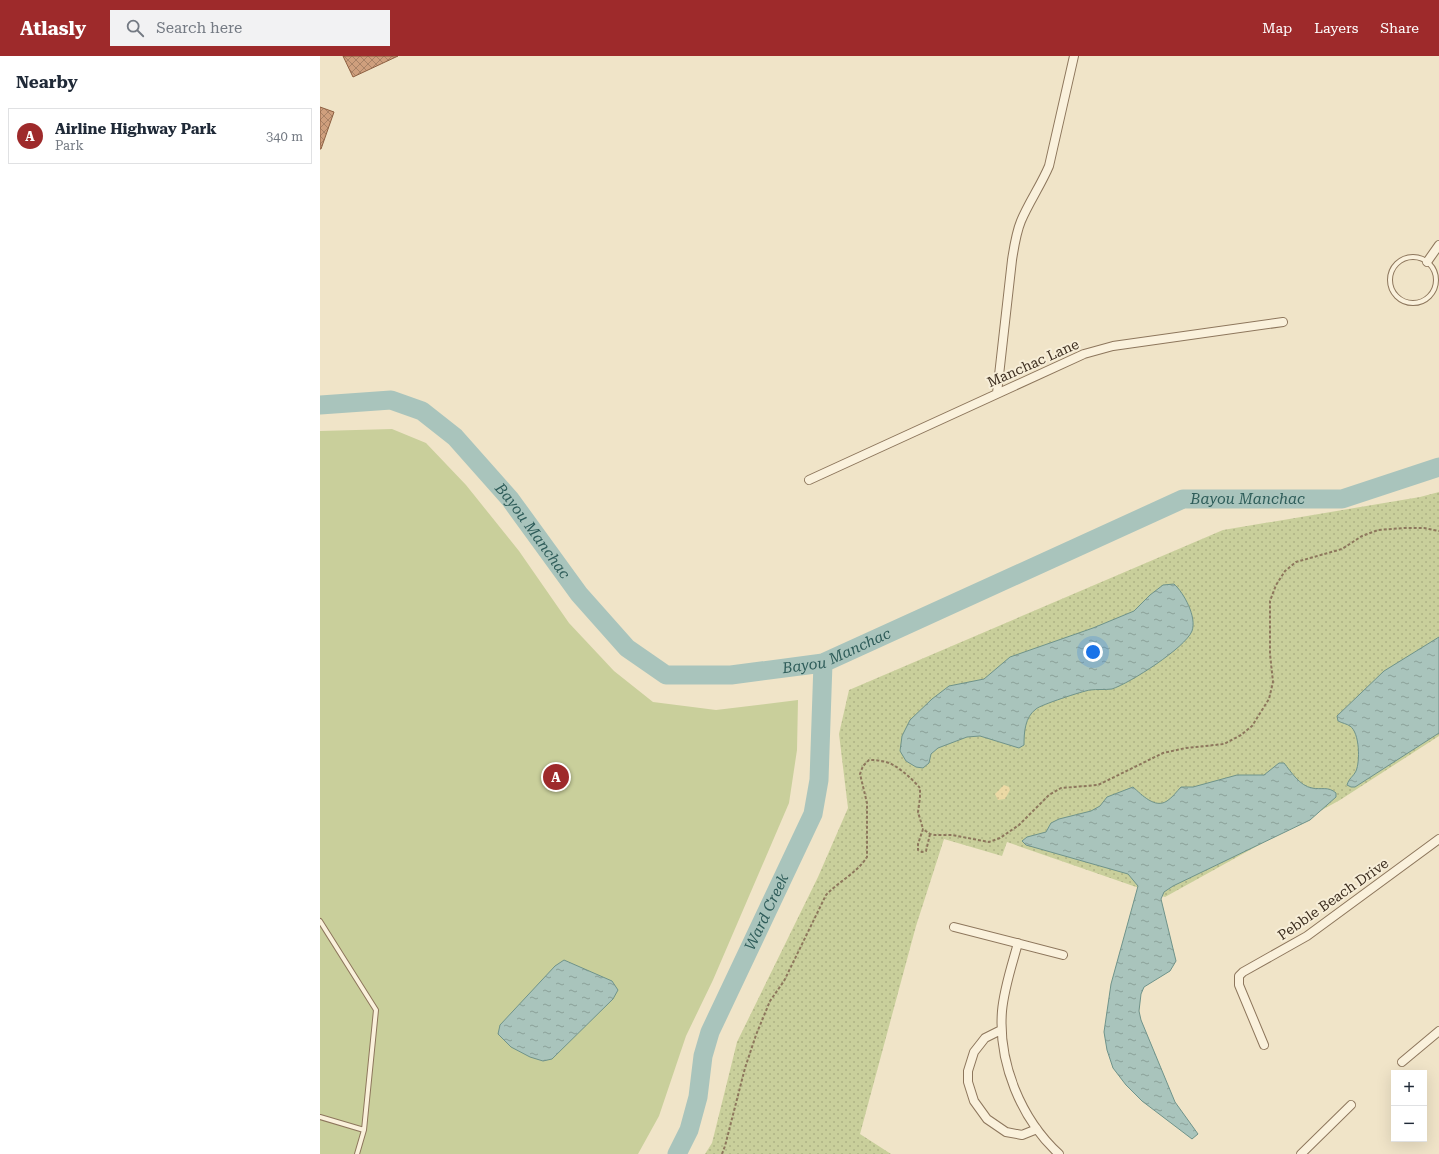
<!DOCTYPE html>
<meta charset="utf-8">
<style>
:root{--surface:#fff;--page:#f2f2f3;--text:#1f2937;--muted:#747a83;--line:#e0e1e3;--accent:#9e2a2b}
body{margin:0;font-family:"Roboto Serif",serif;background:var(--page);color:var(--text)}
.controls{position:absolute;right:12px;bottom:12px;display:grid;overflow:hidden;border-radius:0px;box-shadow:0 4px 16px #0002}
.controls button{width:36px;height:36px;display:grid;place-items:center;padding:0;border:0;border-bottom:1px solid var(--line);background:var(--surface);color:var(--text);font:20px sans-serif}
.you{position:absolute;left:773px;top:596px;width:14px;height:14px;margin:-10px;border:3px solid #fff;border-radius:50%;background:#1a73e8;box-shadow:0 0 0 6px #1a73e833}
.badge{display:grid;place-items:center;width:26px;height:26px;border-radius:50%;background:var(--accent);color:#fff;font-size:13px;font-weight:700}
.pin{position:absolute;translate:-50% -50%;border:2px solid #fff;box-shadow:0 1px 4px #0006}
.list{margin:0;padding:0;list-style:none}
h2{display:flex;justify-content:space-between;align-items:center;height:52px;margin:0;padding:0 16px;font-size:17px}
h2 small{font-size:13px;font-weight:400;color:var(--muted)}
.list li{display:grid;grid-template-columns:26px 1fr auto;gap:12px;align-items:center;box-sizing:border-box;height:56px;margin:0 8px 8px;padding:0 8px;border:1px solid var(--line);border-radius:0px}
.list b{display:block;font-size:15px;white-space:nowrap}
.list p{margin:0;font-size:13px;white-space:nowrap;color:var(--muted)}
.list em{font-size:13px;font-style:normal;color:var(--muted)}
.icon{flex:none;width:22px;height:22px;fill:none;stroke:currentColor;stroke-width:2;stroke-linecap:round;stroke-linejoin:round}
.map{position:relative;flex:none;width:1119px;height:1098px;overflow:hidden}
header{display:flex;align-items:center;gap:24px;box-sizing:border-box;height:56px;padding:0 20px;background:var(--accent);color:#fff}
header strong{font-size:19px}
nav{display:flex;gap:22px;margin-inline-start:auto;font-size:14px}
.search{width:280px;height:36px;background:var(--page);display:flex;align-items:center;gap:10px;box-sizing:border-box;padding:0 14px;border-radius:0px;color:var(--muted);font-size:15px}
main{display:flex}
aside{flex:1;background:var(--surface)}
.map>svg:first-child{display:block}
</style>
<header>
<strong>Atlasly</strong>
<div class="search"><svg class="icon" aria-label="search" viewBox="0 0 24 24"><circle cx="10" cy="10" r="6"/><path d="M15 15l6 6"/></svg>Search here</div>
<nav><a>Map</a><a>Layers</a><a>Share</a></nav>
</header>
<main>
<aside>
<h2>Nearby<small></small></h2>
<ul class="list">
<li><span class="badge">A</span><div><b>Airline Highway Park</b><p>Park</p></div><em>340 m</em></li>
</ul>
</aside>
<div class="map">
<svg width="1119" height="1098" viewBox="0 0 1119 1098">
<defs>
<pattern id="grass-dots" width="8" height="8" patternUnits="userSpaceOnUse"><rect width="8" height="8" fill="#c9cf9b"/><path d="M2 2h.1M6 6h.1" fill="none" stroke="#aeb285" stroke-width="1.8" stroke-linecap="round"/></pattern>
<pattern id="sand-dots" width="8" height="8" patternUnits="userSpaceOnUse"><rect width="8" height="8" fill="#ecd9a5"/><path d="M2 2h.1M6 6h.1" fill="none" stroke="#cbbb8e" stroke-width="1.8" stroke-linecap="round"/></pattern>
<pattern id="water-ripples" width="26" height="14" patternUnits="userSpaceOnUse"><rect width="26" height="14" fill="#a9c4bc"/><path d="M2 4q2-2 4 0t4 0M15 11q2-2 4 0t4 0" fill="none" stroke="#8ba098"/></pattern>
<pattern id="building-cross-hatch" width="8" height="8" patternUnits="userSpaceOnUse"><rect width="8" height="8" fill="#cf9f7d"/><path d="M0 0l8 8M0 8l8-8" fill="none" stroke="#a98266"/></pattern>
</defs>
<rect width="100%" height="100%" fill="#f0e4c8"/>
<path fill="url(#grass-dots)" d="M1119,436V680L1020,744L845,841L687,786L682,800L624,783L596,870L540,1078L571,1098H385L392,1087L417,986L498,821L528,752L519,678L529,634L903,474L1100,441Z"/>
<path fill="url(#sand-dots)" d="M684,729L689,731L690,734L685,743L678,744L675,738Z"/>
<path fill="#c9cf9b" d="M72,373L106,387L146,429L199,495L249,567L294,615L333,646L396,654L478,644L477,694L469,747L393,924L366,980L339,1060L318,1098H0V375Z"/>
<path fill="url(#water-ripples)" stroke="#6f938a" d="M854,528C864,537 877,561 872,575C865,592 810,627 792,633C785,634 777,633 770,634C763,635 720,649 716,653C705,661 704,676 704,689L699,692L660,680L647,681L618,692L611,698L609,707L603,712L596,711L586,705L580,695L582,680L590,664L612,643L629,630L664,623L690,601L773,572L814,555L830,539L843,529Z
M1119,581V677L1035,731H1031L1027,729C1029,722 1033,721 1036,715C1040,706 1040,677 1030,670C1027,668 1022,667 1018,665L1017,660L1064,615Z
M959,707H964C971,716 980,730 992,732C1002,734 1008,730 1016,737V741L990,764L853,830L844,836L841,843L856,905L850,915L824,931L821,938L819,955L821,964L855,1046L878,1078L872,1083L822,1045L806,1029L793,1012L787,994L784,976L791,928L818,830L808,818L706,789L702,785L707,781L726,776L731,767L739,763L771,755L780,750L787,741L813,731C822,739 835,753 847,745C852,742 857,735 861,731H873L917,719H944Z
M244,904L292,925L298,934L293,943L232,1003L223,1005L210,1001L191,991L178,978L180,969L235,910Z"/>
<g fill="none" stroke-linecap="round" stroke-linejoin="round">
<g stroke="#a9c4bc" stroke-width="19">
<path id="s1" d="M0,349L71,344L102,355L135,381L190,443L259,538L307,592L346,619H411L503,607L863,443H1022L1119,411"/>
<path id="s2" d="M357,1098L369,1074L378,1041L383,1000L390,976L493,758L499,724L503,607"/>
</g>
</g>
<path fill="url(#building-cross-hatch)" stroke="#8d5f41" d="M23,0H78L33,21Z
M0,51L14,56L1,93H0Z"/>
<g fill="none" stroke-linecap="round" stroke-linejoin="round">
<g stroke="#8d765c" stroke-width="6">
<path id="service" d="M1070 224a23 23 0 1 1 46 0a23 23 0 1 1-46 0Z
M0,865L56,954L44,1074L37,1098
M0,1061L44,1074"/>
</g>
<g stroke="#8d765c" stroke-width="10">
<path id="minor" d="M1107,206L1119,189
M677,337L692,204C694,191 696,177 701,165C709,146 721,129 729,110L754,0
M489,424L764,298L793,290L963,266
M634,871L743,899
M698,887C692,909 684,932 682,955C678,1007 701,1063 739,1098
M681,974L665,982L654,996L648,1015V1026L654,1045L667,1063L686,1076L702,1079L717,1073
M944,989L919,929V920L923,916L987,880L1119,783
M1082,1006L1119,975
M981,1098L1031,1049"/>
</g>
<path stroke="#8d765c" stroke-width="2" stroke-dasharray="3 2" stroke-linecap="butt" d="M610,778L606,795L602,796L598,794V788L603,773L610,778L615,779H632L669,786L680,782L699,769L729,739L741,732L778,729L843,697L866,692L904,688L921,679L932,670L949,643L953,626L950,598V545L956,529L965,515L976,506L1022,493L1042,480L1058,474L1084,472H1104L1119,475
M402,1098L405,1090L425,1012L436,979L450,945L464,925L506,839C518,826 537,817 547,801V747L540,718L543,710L549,704C553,704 557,704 561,705C575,706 591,722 600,732V742L598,756L603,773"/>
<use href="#service" stroke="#faf1dc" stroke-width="4"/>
<use href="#minor" stroke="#faf1dc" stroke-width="8"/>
</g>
<g text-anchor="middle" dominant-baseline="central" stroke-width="4" stroke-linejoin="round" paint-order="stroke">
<g font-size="14" fill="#3d2e20" stroke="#f7eed8">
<text transform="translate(713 307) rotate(-24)">Manchac Lane</text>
<text transform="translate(1013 843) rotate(-35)">Pebble Beach Drive</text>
</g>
<g font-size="15" font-style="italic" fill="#2f5d5a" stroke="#f7eed8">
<text stroke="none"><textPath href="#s1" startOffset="1084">Bayou Manchac</textPath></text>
<text stroke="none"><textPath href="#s1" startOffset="268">Bayou Manchac</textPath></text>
<text stroke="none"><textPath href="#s1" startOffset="640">Bayou Manchac</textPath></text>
<text stroke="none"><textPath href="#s2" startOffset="260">Ward Creek</textPath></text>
</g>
</g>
</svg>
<div class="controls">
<button>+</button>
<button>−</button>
</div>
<div class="you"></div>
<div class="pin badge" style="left:236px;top:721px">A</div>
</div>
</main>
